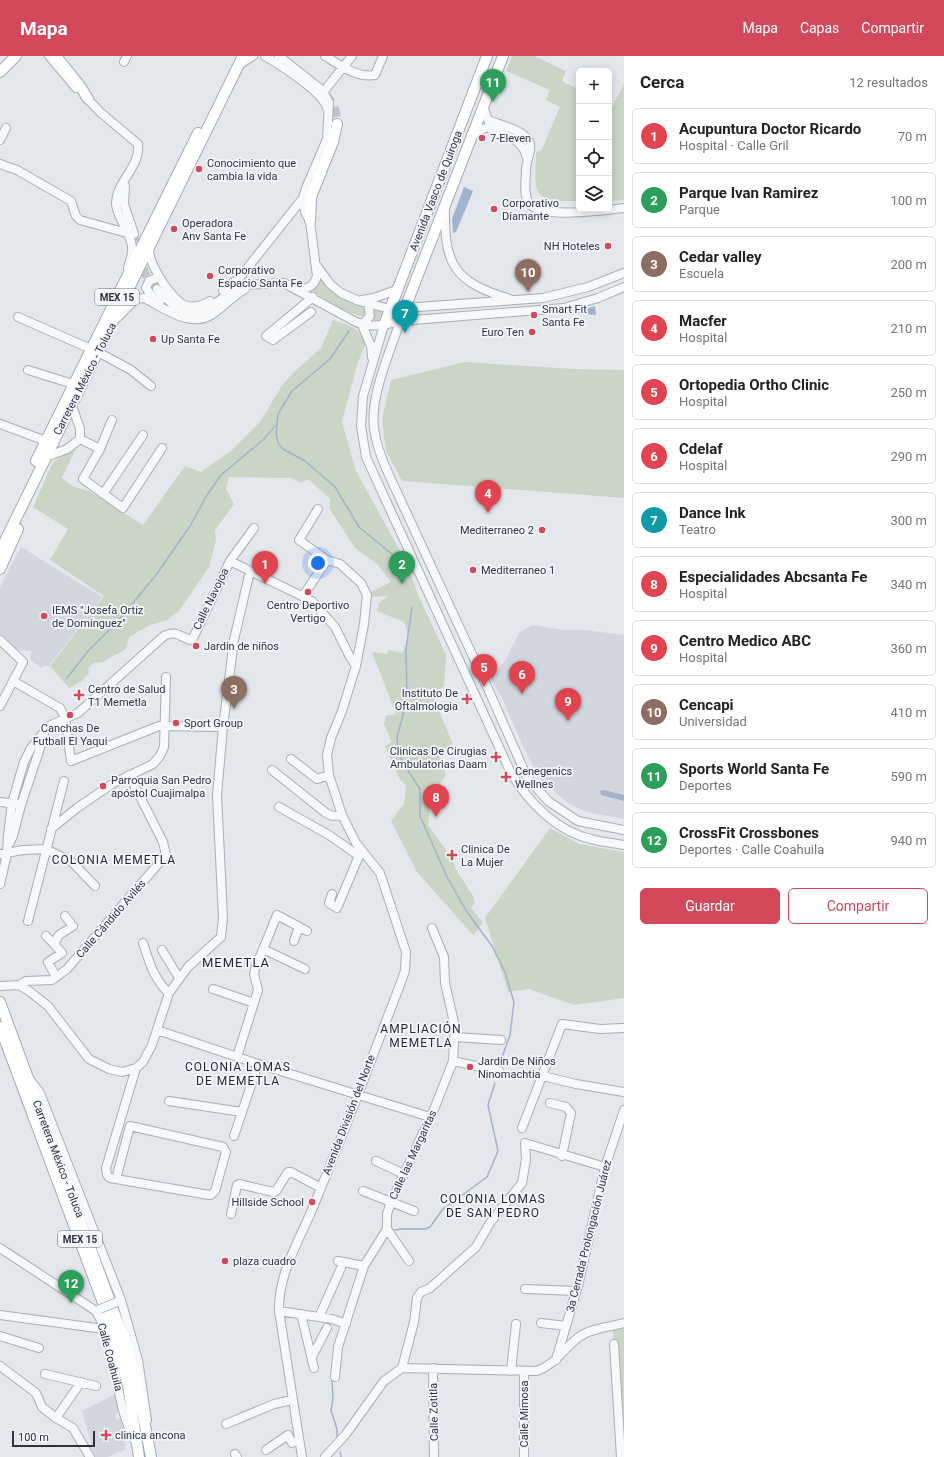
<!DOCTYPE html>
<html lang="es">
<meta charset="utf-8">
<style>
:root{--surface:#fff;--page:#f6f6f6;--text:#222;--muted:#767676;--line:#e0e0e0;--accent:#d1495b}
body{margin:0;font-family:Roboto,sans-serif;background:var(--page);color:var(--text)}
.controls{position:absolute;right:12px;top:12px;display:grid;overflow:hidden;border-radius:6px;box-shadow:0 2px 10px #0003}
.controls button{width:36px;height:36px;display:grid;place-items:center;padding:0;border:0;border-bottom:1px solid var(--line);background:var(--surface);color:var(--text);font:20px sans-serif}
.scale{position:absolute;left:12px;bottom:10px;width:83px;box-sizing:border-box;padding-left:4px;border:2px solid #2b3445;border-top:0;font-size:11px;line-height:14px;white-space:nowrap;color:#2b3445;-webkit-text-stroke:3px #f4f6f9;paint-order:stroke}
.you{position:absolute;left:318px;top:507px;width:14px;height:14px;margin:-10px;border:3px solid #fff;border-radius:50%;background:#1a73e8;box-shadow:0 0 0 6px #1a73e833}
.badge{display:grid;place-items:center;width:26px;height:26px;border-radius:50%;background:var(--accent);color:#fff;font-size:13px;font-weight:700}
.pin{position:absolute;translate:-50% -33px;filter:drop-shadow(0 1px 2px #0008)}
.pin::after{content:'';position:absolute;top:21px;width:14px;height:12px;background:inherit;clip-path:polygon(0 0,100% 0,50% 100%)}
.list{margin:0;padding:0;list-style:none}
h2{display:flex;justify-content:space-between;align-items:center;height:52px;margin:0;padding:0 16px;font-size:17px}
h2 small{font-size:13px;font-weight:400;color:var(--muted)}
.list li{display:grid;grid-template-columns:26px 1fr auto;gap:12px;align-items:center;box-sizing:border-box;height:56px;margin:0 8px 8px;padding:0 8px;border:1px solid var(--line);border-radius:6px}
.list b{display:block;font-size:15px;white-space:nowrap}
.list p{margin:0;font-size:13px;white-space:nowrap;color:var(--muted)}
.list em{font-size:13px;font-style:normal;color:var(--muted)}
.actions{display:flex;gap:8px;padding:12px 16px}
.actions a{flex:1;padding:9px 0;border:1px solid var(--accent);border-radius:6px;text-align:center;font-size:14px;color:var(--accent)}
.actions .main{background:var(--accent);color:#fff}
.icon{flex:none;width:22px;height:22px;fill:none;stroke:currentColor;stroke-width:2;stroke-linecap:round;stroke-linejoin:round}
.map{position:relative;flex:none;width:624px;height:1401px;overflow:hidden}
header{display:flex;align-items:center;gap:24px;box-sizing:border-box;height:56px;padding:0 20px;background:var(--accent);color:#fff}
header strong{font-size:19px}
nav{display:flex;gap:22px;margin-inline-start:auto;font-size:14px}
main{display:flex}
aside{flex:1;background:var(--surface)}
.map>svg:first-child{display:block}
</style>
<header>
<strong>Mapa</strong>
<nav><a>Mapa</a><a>Capas</a><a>Compartir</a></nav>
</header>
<main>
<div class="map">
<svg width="624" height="1401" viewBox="0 0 624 1401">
<rect width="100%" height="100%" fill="#e4e7ec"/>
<path fill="#d2d6de" d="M21,491L102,541L48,611L46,609L41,612L31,604V595L17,594L0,579V531Z
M533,569L563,574H586L624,579V763L587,756L568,747L546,729L539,721L522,688L502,642L483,611L490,617L497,614L505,605L519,577Z
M116,1338L120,1356L115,1358L116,1364L121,1362L126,1393L108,1401H95L82,1355Z"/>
<path fill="#c9d6c5" d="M512,0H534L566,15L562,25L579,34V145C531,146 535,140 536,96L541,95L560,51L546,44L550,34L506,15Z
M624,27V144L609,145V48L613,50Z
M321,223L361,248L384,254L378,265C353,260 331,248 311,234Z
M333,264C348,269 359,271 366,286L357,309L342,366L356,415L406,506L419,541L446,599L444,630L437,636L434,643L453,688L439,697L446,720L432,737L428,769L453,804L455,812L473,840L475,847L471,851L483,867L473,879L417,816L391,765L404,748L406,730L399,722L385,690L392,686L384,668L386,660L396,658L372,596L387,598L388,594L402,597L409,581L404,566L377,555L379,547L388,540L372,541L371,536L391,526L377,508L355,492L329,452L330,443L308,423L301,427L291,422L229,421L226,433L234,448L215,474L216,484L209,511L179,555L167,564L150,569L129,581L126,593L103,606L94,607L88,612L89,617L82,625L69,632L50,610L104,540L50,504L68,473L33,451L53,406L76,392L62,422L72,430L89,435L143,469L185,410L201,416L232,394L260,366L281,331L293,317L321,292Z
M465,306L574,313L624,314V442L402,425L386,395L382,364L391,324Z
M550,772L579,788L624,796V942L574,949L529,933L508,936L485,862Z
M624,1266V1371L612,1270Z"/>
<path fill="#9fb4cc" d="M464,131L473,135L456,176L453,177L452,163Z
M595,250L596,259L575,257Z
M604,734L624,739V745L601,739L600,735Z"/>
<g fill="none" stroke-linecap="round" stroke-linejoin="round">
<path stroke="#9fb4cc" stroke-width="1.5" d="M349,275L330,303L292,335L278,358L276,378L278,387L283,393L305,405L335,431L359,471L392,498
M412,551L406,593L407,644L397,681L398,692L402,705L420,733V760L447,821L467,856L492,890L505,916L514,946L510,979L498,1012
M67,622L88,595L117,566L156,519L190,470L207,439L221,419L263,384L276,369
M395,1174L401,1173H425L430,1171L443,1153L487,1121L498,1095L488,1049L495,1027
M332,1323L333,1344L331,1354L337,1373V1382
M340,1396L341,1401"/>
<path stroke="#bfc3cb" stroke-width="8" stroke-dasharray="8 4" stroke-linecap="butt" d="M134,178L146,220L157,233"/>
<path stroke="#bfc3cb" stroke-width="10" stroke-dasharray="10 5" stroke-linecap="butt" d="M325,39L334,51L337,68"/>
<g stroke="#a9aeb7" stroke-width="10">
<path id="minor" d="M49,0L76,32
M265,0C280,9 323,36 327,52
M279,0L323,35L329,47L327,83L306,132L303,142L305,156L310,165L317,220C314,230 309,232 299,234
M325,0C340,9 356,22 375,19L383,0
M124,6L127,0
M239,9L253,0
M321,39L352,0
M85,40L100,56L138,88C141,111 116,125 116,148C117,163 131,176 132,191C133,198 130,205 128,212
M483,50L488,64C500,69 522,73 529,85C533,93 526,105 526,114C526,124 523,139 529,147C540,164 605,154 624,152
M471,79L487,71C503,78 523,82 527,102
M0,84L6,72
M0,108L17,114L71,145L76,160L80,164L127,177
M125,130L124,148L134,178
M445,152C444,209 454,226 510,243
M149,193C150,207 156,215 163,227C176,245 186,259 210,245
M317,210L330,228L341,237L359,245L390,253L543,242L588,231L624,217
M159,221L149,225L146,232L150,238L160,246
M157,233L178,254L191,258L203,255L243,229L284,227L356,266C371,272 386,269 400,265L564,252L598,242L624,231
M223,235L241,220L303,142
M362,244L374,242L399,233
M368,247L370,260L362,269L371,290L372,301
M311,256L273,284L266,280L313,241
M18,261L91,293
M117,262L136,243L144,242C164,252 190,273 213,258C224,250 233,240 245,233
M400,265C390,297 370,339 374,372C376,389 382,404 389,419L489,635L527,721L548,745L578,765L624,774
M384,269L363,340L361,370L366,401L510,715C527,745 556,775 591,783C601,786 613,787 624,789
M98,296L131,314L151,330
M28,314L73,328
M112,364L100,393L83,423L123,452L162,392
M0,368L46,385
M80,383L100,393
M46,401L67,393L80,383V373L72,349
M103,438L143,379
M230,505L312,545L335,571L349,599L356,610
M303,540L327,504
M0,584L23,606L0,650
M13,625L60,652L65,662L71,705L159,670L223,671
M291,703L317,723L329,719
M272,714L326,757L333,760L342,759
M0,746L17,748
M279,751L329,779L359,800
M51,773L77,752L112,728L153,708L160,700L164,691L166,621
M9,788L13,780L21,749L44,680
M0,798L23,794L46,793L72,806L95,830
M0,828L7,798L8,779L12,747L24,706L31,692L49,670L78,657L164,580C175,574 179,580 190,584L193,582L230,505L254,472
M332,838L329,847L337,852L361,795
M28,865L64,725
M46,880L54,888
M294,885L299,871
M143,887C149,905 154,924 169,937
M263,893L305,913
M162,894L179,922
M56,921L48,906L62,897L54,888L59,879L73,870L65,860
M19,929L26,925L52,924L67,913L166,799L163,786L129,719
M0,930L19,929L29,935L48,950L89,1003L109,1013L122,1016L136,1012L143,1006L152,989L169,937L188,911L221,881L223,862L217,739L223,671L234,584L250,515
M213,933L254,947
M157,974L258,1008L430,1061
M455,981L501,984
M237,1001L258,934L254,918L255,913L277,859L307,875
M453,1005L499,1015
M543,1020L576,1028L624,1036
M31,1025L40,1037L121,1244L138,1304L147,1364
M169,1045L242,1056
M550,1047L566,1051L571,1057L562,1100
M522,1072L562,968L600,973L624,972
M234,1080L258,1008
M376,1105L404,1118
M116,1123L130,1070L223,1091L226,1096L215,1135L211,1139H209L110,1122L107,1119L106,1112L136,1012
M363,1135L414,1155
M231,1158L237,1129L239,1128L273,1136L276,1135L288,1116H291L321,1132
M387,1173L409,1205
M0,1192L96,1255C119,1295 113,1345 135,1385
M338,1205L364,1210
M525,1233L576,1235
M279,1255L332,1263L346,1268
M301,1258L314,1312
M0,1259L104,1273
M319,1261L341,1212
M541,1267L566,1270
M0,1280L39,1292
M614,1288L621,1401
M312,1301L327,1272
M556,1304L579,1226L605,1111L624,1054
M0,1310L36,1337L42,1351L56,1362L73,1372L90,1401
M402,1312L414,1266L417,1242L421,1236L430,1232L476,1191L490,1167L522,1127L526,1103L525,1087L605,1111
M433,1312L434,1401
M511,1315L516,1268
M524,1315V1401
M45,1318L96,1330
M335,1321L338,1291L364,1210L387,1173V1158L391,1146L435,1051L453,1005L455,971L445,927L444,901L432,872
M56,1362L81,1326
M226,1368L274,1348L292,1344
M266,1394L288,1379L292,1387L299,1384
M235,1398L237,1401
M302,1401L279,1255C278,1215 302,1181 316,1144C345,1075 371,1004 398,934L405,915L406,896L380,817L356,787L342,759L329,719L327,699L331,682L342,655L356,610L364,568L367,539L361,527L340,508L327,504L299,484L318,453
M325,1401L346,1378L384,1325L402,1312L537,1315C556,1308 563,1293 579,1281C591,1272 610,1271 624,1267"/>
</g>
<g stroke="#a3abb8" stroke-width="12">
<path id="major" d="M56,0L80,30L88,43
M0,16L16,0
M310,165L311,141L333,86L337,68
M400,265L503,0
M384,269L487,0
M36,405L198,77
M0,495L243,0
M0,513L18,473
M0,946L122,1278L137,1328L151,1401
M0,971L109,1263L128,1329L139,1401"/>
</g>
<use href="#minor" stroke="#f7f8fa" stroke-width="8"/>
<use href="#major" stroke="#fff" stroke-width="10"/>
<g stroke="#a9aeb7" stroke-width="10" stroke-linecap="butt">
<path id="minor-bridge" d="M100,1253L117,1246"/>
</g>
<use href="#minor-bridge" stroke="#f7f8fa" stroke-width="8"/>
</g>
<g fill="#d1495b" stroke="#f4f6f9" stroke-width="1.5">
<circle cx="482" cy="82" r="4"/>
<circle cx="199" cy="113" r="4"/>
<circle cx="494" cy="153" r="4"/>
<circle cx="174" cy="173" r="4"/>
<circle cx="608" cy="190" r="4"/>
<circle cx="210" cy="220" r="4"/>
<circle cx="534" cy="259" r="4"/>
<circle cx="532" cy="276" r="4"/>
<circle cx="153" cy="283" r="4"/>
<circle cx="542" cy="474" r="4"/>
<circle cx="473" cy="514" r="4"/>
<circle cx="308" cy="536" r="4"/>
<circle cx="44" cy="560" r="4"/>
<circle cx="196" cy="590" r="4"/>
<path d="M77 633h4v4h4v4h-4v4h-4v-4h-4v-4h4z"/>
<path d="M465 637h4v4h4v4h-4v4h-4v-4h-4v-4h4z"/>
<circle cx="70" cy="659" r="4"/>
<circle cx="176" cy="667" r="4"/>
<path d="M494 695h4v4h4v4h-4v4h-4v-4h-4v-4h4z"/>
<path d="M504 715h4v4h4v4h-4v4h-4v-4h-4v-4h4z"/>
<circle cx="103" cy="730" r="4"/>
<path d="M450 793h4v4h4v4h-4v4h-4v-4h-4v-4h4z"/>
<circle cx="470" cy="1011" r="4"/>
<circle cx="312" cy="1146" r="4"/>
<circle cx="225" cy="1205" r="4"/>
<path d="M104 1373h4v4h4v4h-4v4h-4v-4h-4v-4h4z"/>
</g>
<g text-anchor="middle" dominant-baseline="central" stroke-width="3.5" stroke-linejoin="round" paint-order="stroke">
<g fill="#f4f6f9" stroke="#676e7b" stroke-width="1">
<rect x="95" y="233" width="44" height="16" rx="3"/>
<rect x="58" y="1175" width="44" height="16" rx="3"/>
</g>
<g font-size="10" font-weight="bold" fill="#2b3445">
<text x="117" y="241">MEX 15</text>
<text x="80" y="1183">MEX 15</text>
</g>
<g font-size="11" fill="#2b3445" stroke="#f4f6f9" text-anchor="start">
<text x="490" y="82">7-Eleven</text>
<text x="207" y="107">Conocimiento que<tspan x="207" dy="13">cambia la vida</tspan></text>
<text x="502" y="147">Corporativo<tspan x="502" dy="13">Diamante</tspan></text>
<text x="182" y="167">Operadora<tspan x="182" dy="13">Anv Santa Fe</tspan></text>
<text x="600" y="190" text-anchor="end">NH Hoteles</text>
<text x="218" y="214">Corporativo<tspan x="218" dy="13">Espacio Santa Fe</tspan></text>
<text x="542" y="253">Smart Fit<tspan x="542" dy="13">Santa Fe</tspan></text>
<text x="524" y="276" text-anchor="end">Euro Ten</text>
<text x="161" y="283">Up Santa Fe</text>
<text x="534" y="474" text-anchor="end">Mediterraneo 2</text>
<text x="481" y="514">Mediterraneo 1</text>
<text x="308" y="549" text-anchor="middle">Centro Deportivo<tspan x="308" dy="13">Vertigo</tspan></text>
<text x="52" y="554">IEMS "Josefa Ortiz<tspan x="52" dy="13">de Domínguez"</tspan></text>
<text x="204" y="590">Jardín de niños</text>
<text x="88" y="633">Centro de Salud<tspan x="88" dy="13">T1 Memetla</tspan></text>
<text x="458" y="637" text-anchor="end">Instituto De<tspan x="458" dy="13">Oftalmologia</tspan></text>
<text x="184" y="667">Sport Group</text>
<text x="70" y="672" text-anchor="middle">Canchas De<tspan x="70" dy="13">Futball El Yaqui</tspan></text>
<text x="487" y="695" text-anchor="end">Clinicas De Cirugias<tspan x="487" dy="13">Ambulatorias Daam</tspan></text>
<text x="515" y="715">Cenegenics<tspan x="515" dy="13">Wellnes</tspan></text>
<text x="111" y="724">Parroquia San Pedro<tspan x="111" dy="13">apóstol Cuajimalpa</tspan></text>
<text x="461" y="793">Clinica De<tspan x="461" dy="13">La Mujer</tspan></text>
<text x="478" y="1005">Jardin De Niños<tspan x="478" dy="13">Ninomachtia</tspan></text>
<text x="304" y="1146" text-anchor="end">Hillside School</text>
<text x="233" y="1205">plaza cuadro</text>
<text x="115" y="1379">clinica ancona</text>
</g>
<g font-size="11" fill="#2b3445" stroke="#f4f6f9">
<text transform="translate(436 135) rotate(-69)">Avenida Vasco de Quiroga</text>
<text transform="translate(85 323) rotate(-63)">Carretera México - Toluca</text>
<text transform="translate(211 543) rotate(-64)">Calle Navojoa</text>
<text transform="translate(111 863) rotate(-49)">Calle Cándido Avilés</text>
<text transform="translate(349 1059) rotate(-69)">Avenida División del Norte</text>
<text transform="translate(413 1099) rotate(-65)">Calle las Margaritas</text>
<text transform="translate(58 1103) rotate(69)">Carretera México - Toluca</text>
<text transform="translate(589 1180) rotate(-76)">3a Cerrada Prolongación Juárez</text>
<text transform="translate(110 1301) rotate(75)">Calle Coahuila</text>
<text transform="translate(434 1356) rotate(-91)">Calle Zotitla</text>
<text transform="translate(524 1358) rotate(-90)">Calle Mimosa</text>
</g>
<g font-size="12" letter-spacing="1" fill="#1d2536" stroke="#f4f6f9">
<text x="114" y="804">COLONIA MEMETLA</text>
<text x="421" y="973">AMPLIACIÓN<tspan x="421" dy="14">MEMETLA</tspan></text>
<text x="238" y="1011">COLONIA LOMAS<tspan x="238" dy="14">DE MEMETLA</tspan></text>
<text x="493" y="1143">COLONIA LOMAS<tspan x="493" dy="14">DE SAN PEDRO</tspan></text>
</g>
<g font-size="13" letter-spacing="1" fill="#1d2536" stroke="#f4f6f9">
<text x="236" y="906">MEMETLA</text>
</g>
</g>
</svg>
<div class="controls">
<button>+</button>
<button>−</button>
<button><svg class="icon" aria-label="locate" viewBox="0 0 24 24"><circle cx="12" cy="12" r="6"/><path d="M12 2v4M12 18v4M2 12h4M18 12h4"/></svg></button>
<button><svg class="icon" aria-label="layers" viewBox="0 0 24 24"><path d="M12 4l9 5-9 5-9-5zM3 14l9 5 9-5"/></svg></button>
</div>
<div class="scale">100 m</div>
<div class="you"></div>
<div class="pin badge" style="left:265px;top:528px;background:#e0444e">1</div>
<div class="pin badge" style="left:402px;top:528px;background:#2e9e5b">2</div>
<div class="pin badge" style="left:234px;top:653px;background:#8d6e63">3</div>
<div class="pin badge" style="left:488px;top:457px;background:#e0444e">4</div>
<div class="pin badge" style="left:484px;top:631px;background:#e0444e">5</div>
<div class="pin badge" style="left:522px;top:638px;background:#e0444e">6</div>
<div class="pin badge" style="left:405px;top:277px;background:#0f9aa8">7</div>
<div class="pin badge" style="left:436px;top:761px;background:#e0444e">8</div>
<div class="pin badge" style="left:568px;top:665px;background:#e0444e">9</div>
<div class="pin badge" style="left:528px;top:236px;background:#8d6e63">10</div>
<div class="pin badge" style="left:493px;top:46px;background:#2e9e5b">11</div>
<div class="pin badge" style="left:71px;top:1247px;background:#2e9e5b">12</div>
</div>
<aside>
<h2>Cerca<small>12 resultados</small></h2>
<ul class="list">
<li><span class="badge" style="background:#e0444e">1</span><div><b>Acupuntura Doctor Ricardo</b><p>Hospital · Calle Gril</p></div><em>70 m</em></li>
<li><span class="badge" style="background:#2e9e5b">2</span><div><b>Parque Ivan Ramirez</b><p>Parque</p></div><em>100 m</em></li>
<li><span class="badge" style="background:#8d6e63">3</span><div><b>Cedar valley</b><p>Escuela</p></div><em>200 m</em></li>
<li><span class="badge" style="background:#e0444e">4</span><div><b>Macfer</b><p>Hospital</p></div><em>210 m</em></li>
<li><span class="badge" style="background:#e0444e">5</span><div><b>Ortopedia Ortho Clinic</b><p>Hospital</p></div><em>250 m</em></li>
<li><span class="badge" style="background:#e0444e">6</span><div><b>Cdelaf</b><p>Hospital</p></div><em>290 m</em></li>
<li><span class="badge" style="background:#0f9aa8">7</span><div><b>Dance Ink</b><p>Teatro</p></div><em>300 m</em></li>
<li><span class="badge" style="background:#e0444e">8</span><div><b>Especialidades Abcsanta Fe</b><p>Hospital</p></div><em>340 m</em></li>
<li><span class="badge" style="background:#e0444e">9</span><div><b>Centro Medico ABC</b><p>Hospital</p></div><em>360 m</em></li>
<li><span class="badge" style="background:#8d6e63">10</span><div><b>Cencapi</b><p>Universidad</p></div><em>410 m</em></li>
<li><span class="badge" style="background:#2e9e5b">11</span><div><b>Sports World Santa Fe</b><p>Deportes</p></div><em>590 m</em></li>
<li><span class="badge" style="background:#2e9e5b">12</span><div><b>CrossFit Crossbones</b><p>Deportes · Calle Coahuila</p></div><em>940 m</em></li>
</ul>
<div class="actions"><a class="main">Guardar</a><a>Compartir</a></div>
</aside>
</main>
